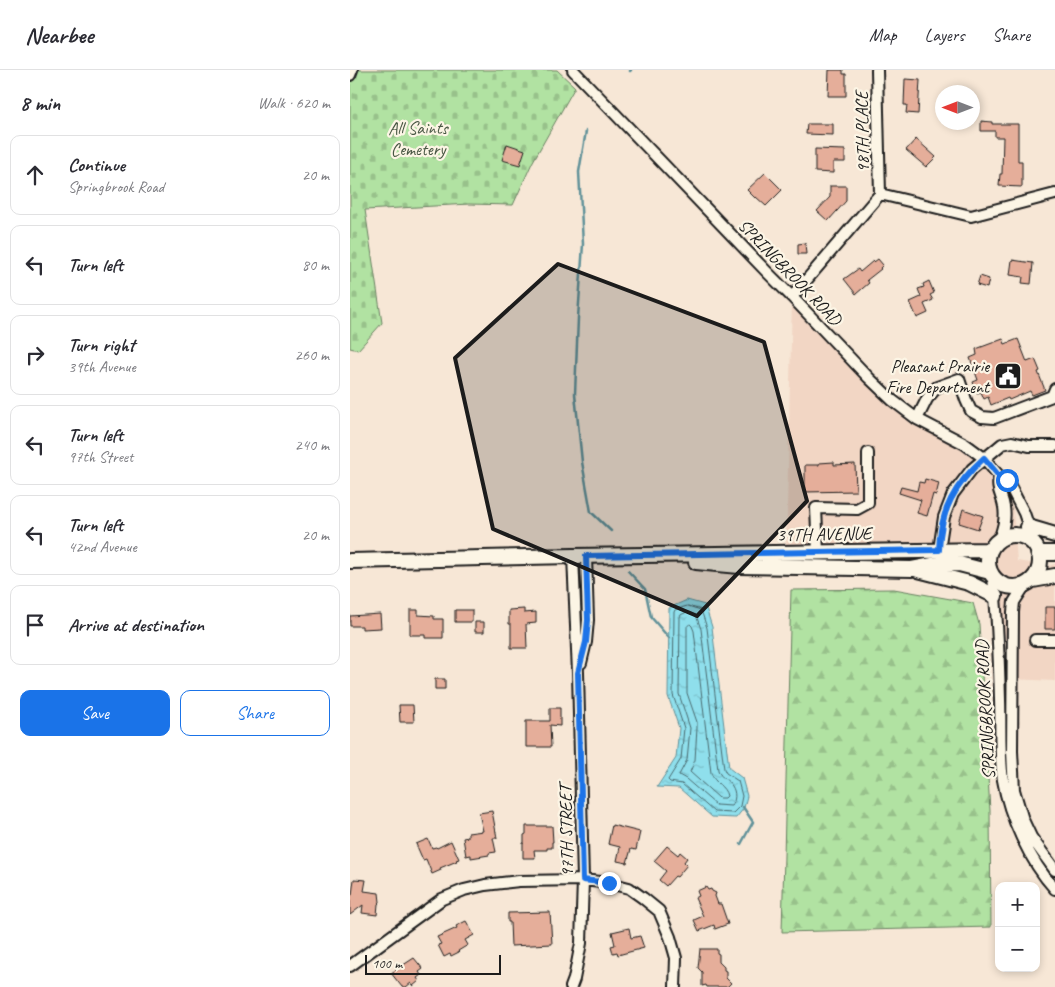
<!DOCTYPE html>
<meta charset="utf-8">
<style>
:root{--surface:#fff;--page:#f2f2f3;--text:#2b2b33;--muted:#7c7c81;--line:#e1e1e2;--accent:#1a73e8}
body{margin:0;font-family:Caveat,sans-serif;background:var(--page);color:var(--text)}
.controls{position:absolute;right:15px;bottom:15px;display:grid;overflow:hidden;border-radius:10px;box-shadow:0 2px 8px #0003}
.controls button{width:45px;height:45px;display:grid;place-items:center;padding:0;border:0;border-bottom:1px solid var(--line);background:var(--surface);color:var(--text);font:25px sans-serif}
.compass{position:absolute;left:585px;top:15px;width:45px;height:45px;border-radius:50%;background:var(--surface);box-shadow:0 2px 8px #0003;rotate:270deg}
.scale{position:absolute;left:15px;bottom:12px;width:136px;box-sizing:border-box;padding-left:5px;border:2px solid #1c1c1c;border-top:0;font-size:14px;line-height:18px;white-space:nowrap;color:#1c1c1c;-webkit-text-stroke:4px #fcf5e5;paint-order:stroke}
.stop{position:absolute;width:15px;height:15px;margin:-11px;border:4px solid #1a73e8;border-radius:50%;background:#fff}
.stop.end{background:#1a73e8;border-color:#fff;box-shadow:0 1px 5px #0008}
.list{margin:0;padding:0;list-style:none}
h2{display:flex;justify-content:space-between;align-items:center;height:65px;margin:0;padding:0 20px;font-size:21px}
h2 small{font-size:16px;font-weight:400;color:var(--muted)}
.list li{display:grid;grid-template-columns:32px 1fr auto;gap:15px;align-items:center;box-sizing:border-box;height:80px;margin:0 10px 10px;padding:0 10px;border:1px solid var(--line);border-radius:10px}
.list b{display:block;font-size:19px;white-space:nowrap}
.list p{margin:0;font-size:16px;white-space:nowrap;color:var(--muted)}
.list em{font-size:16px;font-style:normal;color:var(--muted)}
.actions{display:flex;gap:10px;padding:15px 20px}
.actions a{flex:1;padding:11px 0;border:1px solid var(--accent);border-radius:10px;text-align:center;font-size:18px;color:var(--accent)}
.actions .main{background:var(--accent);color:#fff}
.icon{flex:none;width:28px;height:28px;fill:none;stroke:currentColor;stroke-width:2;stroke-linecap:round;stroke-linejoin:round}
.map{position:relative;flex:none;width:705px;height:917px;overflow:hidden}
header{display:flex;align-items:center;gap:30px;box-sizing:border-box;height:70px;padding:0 25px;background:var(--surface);border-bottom:1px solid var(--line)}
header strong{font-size:24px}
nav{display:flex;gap:28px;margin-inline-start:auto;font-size:18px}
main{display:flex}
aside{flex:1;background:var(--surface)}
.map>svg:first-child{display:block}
</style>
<header>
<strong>Nearbee</strong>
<nav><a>Map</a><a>Layers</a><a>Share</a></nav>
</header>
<main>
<aside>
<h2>8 min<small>Walk · 620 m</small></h2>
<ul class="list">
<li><svg class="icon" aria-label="ahead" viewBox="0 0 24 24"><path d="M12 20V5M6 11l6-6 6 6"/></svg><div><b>Continue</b><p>Springbrook Road</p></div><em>20 m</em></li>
<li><svg class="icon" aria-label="left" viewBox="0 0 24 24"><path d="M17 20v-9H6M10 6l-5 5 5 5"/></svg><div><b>Turn left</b></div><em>80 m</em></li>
<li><svg class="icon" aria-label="right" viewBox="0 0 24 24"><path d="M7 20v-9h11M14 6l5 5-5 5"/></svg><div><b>Turn right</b><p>39th Avenue</p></div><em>260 m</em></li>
<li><svg class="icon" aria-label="left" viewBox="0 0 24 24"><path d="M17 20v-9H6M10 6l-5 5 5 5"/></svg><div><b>Turn left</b><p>97th Street</p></div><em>240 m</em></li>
<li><svg class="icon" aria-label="left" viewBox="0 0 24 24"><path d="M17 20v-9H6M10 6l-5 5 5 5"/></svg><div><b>Turn left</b><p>42nd Avenue</p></div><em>20 m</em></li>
<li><svg class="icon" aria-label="arrive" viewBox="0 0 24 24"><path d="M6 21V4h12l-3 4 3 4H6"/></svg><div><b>Arrive at destination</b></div></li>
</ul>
<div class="actions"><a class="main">Save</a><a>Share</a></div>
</aside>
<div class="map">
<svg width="705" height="917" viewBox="0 0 705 917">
<defs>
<pattern id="forest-firs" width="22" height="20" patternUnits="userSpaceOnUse" patternTransform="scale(1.25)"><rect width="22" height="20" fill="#b1e2a2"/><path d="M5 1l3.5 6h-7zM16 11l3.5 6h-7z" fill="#98c18b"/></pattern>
<pattern id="cemetery-stones" width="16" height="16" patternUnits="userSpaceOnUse" patternTransform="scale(1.25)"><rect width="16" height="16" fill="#b1e2a2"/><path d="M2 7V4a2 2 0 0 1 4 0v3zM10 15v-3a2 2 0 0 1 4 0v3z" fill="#98c18b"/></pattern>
<pattern id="water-ripples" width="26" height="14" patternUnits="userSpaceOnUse" patternTransform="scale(1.25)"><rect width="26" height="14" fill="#8fdfec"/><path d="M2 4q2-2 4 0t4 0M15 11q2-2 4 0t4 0" fill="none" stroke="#7bbfca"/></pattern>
</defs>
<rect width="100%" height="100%" fill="#f7e7d6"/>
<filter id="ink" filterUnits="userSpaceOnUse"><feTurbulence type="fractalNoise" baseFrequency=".02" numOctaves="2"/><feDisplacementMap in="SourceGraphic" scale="10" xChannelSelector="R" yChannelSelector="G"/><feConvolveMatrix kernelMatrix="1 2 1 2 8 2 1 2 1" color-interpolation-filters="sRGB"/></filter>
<g filter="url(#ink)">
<path fill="#f2d6c4" d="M442,227L519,308L631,385L655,421L663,439L667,491L699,496L705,494V611L662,609L643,500L629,489L582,480L436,483Z"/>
<path fill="url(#forest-firs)" stroke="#667f5f" d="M544,519L623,533L629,554L640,741L641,857L432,862L441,520Z"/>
<path fill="url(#cemetery-stones)" stroke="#667f5f" d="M0,0H207L225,17L182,93L163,135L119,134L15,140L32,253L8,280L0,278Z"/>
<path fill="url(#water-ripples)" stroke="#619199" d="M337,530L355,535L362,557L379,698L392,708L397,726L394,738L386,748L362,747L329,718L307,717L326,688L329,658L318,626L319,538Z"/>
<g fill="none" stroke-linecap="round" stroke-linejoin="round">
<path stroke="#4a6a6f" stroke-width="1" d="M338,536L351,540L357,558L374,699L376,703L388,711L392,726L390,736L383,743L364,742L332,714L320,712L318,710L331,689L334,658L323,625L324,542L325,540Z
M338,542L346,545L351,559L368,700C371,709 378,709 382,716C386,722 386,731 381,736L366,735L336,709L329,705L337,690L340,658L329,624L330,547L331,545Z
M340,554L342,556L344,561L361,703C364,713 375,716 377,726L375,728H369L340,702L345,690L347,658V652L337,623V557Z"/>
<path stroke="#619199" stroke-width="2.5" d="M280,1L281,0
M236,61L229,102L233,174L228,248L225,324L232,392L241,442L261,461
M278,501L295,519L301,547L319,568
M391,774L403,752L393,737"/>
</g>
<path fill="#e5ae9a" stroke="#1c1c1c" d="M479,0H493V4H496V26H478Z
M555,9L570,10L568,44L556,43L557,35H554Z
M631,51L642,52V54H668V91H672V117L649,116L650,104H652L653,67H645V61H631Z
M457,54H483V65L456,64Z
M566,69L586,87L576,97L556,80Z
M157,74L175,80L170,95L152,90Z
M465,79L495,80V92H483V103L465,102Z
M415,103L432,120L416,136L406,127L405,128L397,120Z
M480,116H496V131L478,151L467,141L480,127Z
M455,173L456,184H448V174Z
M528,189L533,195L530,198L531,199L517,210L519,213L506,224L494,209L508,199L510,202L523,191L524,192Z
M662,190L683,193L681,214L672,213L673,207L660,205Z
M630,206L639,209L637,218L627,215Z
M579,211L584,223L580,225L583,230L574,234L578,243L567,248L560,232L571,227L568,219L574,217L573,214Z
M653,269L655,274L668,269L677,292L685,289L690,301L688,302L695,320L682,325L680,321L659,330L658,328L641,335L638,327L634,329L631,322L627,323L623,312L628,310L620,288L627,285L626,279Z
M484,392V395L505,394L506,421L455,422V395H469V393Z
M575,409L589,413L586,425L583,424L577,446L567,443L571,430L549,423L551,417L567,421L569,412L574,413Z
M613,439L633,446L628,459L609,453Z
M695,537H705V559H695Z
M174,539V543L186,542V553L176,554L177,578H161V554H159V540Z
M60,540H68V545L84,546V549H93V568H75V565H60Z
M105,540H122V552H105Z
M30,544L31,558L12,559V556H0V546Z
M125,552H134V562H125Z
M85,609H95V619H85Z
M49,635H63L64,652H50Z
M200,638H210V656L200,655L201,677H176V651H200Z
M142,741L147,768H143L146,782L139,783V785L121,788V785L116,786L113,768L118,767V763L133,761L129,743Z
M262,755L290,762L286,780L281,779L277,793L267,791L270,777L258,774Z
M176,756H202L203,772H202V778H197V780H184L185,788H173V773H174V765L176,764Z
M78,769L82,778L86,777L87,778L101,771L109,789L106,790L107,791L90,798L91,800L82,804L76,789L73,790L66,774Z
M317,776L328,785L330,782L337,788L334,792L337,795L327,807L325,806L316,816L309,810L316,801L304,791Z
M4,809L16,810L14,821L29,823L30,832L28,834L27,845L12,843L13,835L0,845V825H2Z
M356,817L358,820L361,819L362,821L366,823L365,826L368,834H371L378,854L365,859L364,855L349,861L344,850L353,846L345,828L349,826L347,821Z
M200,842L202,874L161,876L160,852H158V843Z
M116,851L124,865L115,870L118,875L108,881L109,882L101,886L100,884L94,887L88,875L91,874L87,867L107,858L106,856Z
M279,858L281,868L290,866L294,878L268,885L267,882L263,883L261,876L265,875L262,862Z
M350,879H367V883L369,884V892L374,897V900L376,901V908L381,913L377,917H357L356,915L352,916V902L348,898Z
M64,888L73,899L69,902L71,905L67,908L69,911L63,916L61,913L56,917H52L41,903Z"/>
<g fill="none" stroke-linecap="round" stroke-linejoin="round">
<g stroke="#1c1c1c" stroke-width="14">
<path id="minor" d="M223,0L416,201L442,227L519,308L542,330L567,349L615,374L634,388L649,406L657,410L674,443L686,478
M527,0L530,124
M0,5L2,0
M442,227L530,124L621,146L705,124
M567,349L577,329L587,317L609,309L616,330L621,341L632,347L644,348L702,326L705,319
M649,470C653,458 656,449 654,437C652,424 646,421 649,406
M589,480L594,447L603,424L622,399L652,374L662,372L679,376H705
M468,482L466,438L507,439L518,433V383
M643,508C648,548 649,589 650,630C651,656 649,683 653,710C659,746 680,792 705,819
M675,515L664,532L663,542L662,681L664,720L673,750L681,767L705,800
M685,570H705
M231,593L236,572L238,550L236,486
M0,896L92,829L114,820L135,815L169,811L233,810L259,813L279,818L293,828L309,841L320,867L326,888L325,917
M221,917L224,909L231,873L233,810L228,603L223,486"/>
</g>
<g stroke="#1c1c1c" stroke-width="18">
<path id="major" d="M678,457L705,465
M638 491a26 26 0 1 1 52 0a26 26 0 1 1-52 0Z
M688,483H705
M0,491L223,486L640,480
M346,492L389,496L562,499L583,495L609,494L640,502
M568,500L619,513L645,526
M683,510L705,506"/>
</g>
<use href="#minor" stroke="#fcf5e5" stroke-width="10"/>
<use href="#major" stroke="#fcf5e5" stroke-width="14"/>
</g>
</g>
<g fill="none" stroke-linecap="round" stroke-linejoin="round" filter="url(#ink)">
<path stroke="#1a73e8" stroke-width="6" d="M259,813L233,810L228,603L236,572L238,550L236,486L589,480C590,441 605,414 634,388L649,406L657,410"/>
</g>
<path fill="#1c1c1c" fill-opacity="0.2" stroke="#1c1c1c" stroke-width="4" stroke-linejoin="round" d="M208,194L414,272L457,431L347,546L143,459L105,288Z"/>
<defs>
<g id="civic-square" transform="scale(1.4375)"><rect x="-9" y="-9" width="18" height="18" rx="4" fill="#1c1c1c" stroke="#fcf5e5"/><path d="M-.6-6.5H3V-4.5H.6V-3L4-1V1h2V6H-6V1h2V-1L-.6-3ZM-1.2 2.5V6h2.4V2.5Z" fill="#fff"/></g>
</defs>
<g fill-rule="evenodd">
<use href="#civic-square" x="658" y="306"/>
</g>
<g text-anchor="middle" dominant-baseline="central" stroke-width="4.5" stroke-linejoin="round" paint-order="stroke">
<g font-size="18" fill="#495744" stroke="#fcf5e5">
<text x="68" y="58">All Saints<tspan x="68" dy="21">Cemetery</tspan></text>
</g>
<g font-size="18" fill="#1c1c1c" stroke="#fcf5e5">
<text transform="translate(512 62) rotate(-91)">98TH PLACE</text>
<text transform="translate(440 202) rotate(46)">SPRINGBROOK ROAD</text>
<text transform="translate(474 464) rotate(-1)">39TH AVENUE</text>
<text transform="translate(635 640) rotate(-93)">SPRINGBROOK ROAD</text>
<text transform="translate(216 761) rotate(-91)">97TH STREET</text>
</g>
<g font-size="18" fill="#1c1c1c" stroke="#fcf5e5" text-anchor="end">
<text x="639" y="296">Pleasant Prairie<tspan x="639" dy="21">Fire Department</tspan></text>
</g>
</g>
</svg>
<div class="controls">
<button>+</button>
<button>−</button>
</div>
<svg class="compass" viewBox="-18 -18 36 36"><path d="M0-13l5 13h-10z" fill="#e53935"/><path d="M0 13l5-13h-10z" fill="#7c7c81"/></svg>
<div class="scale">100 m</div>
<div class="stop" style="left:657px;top:410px"></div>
<div class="stop end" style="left:259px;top:813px"></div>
</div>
</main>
